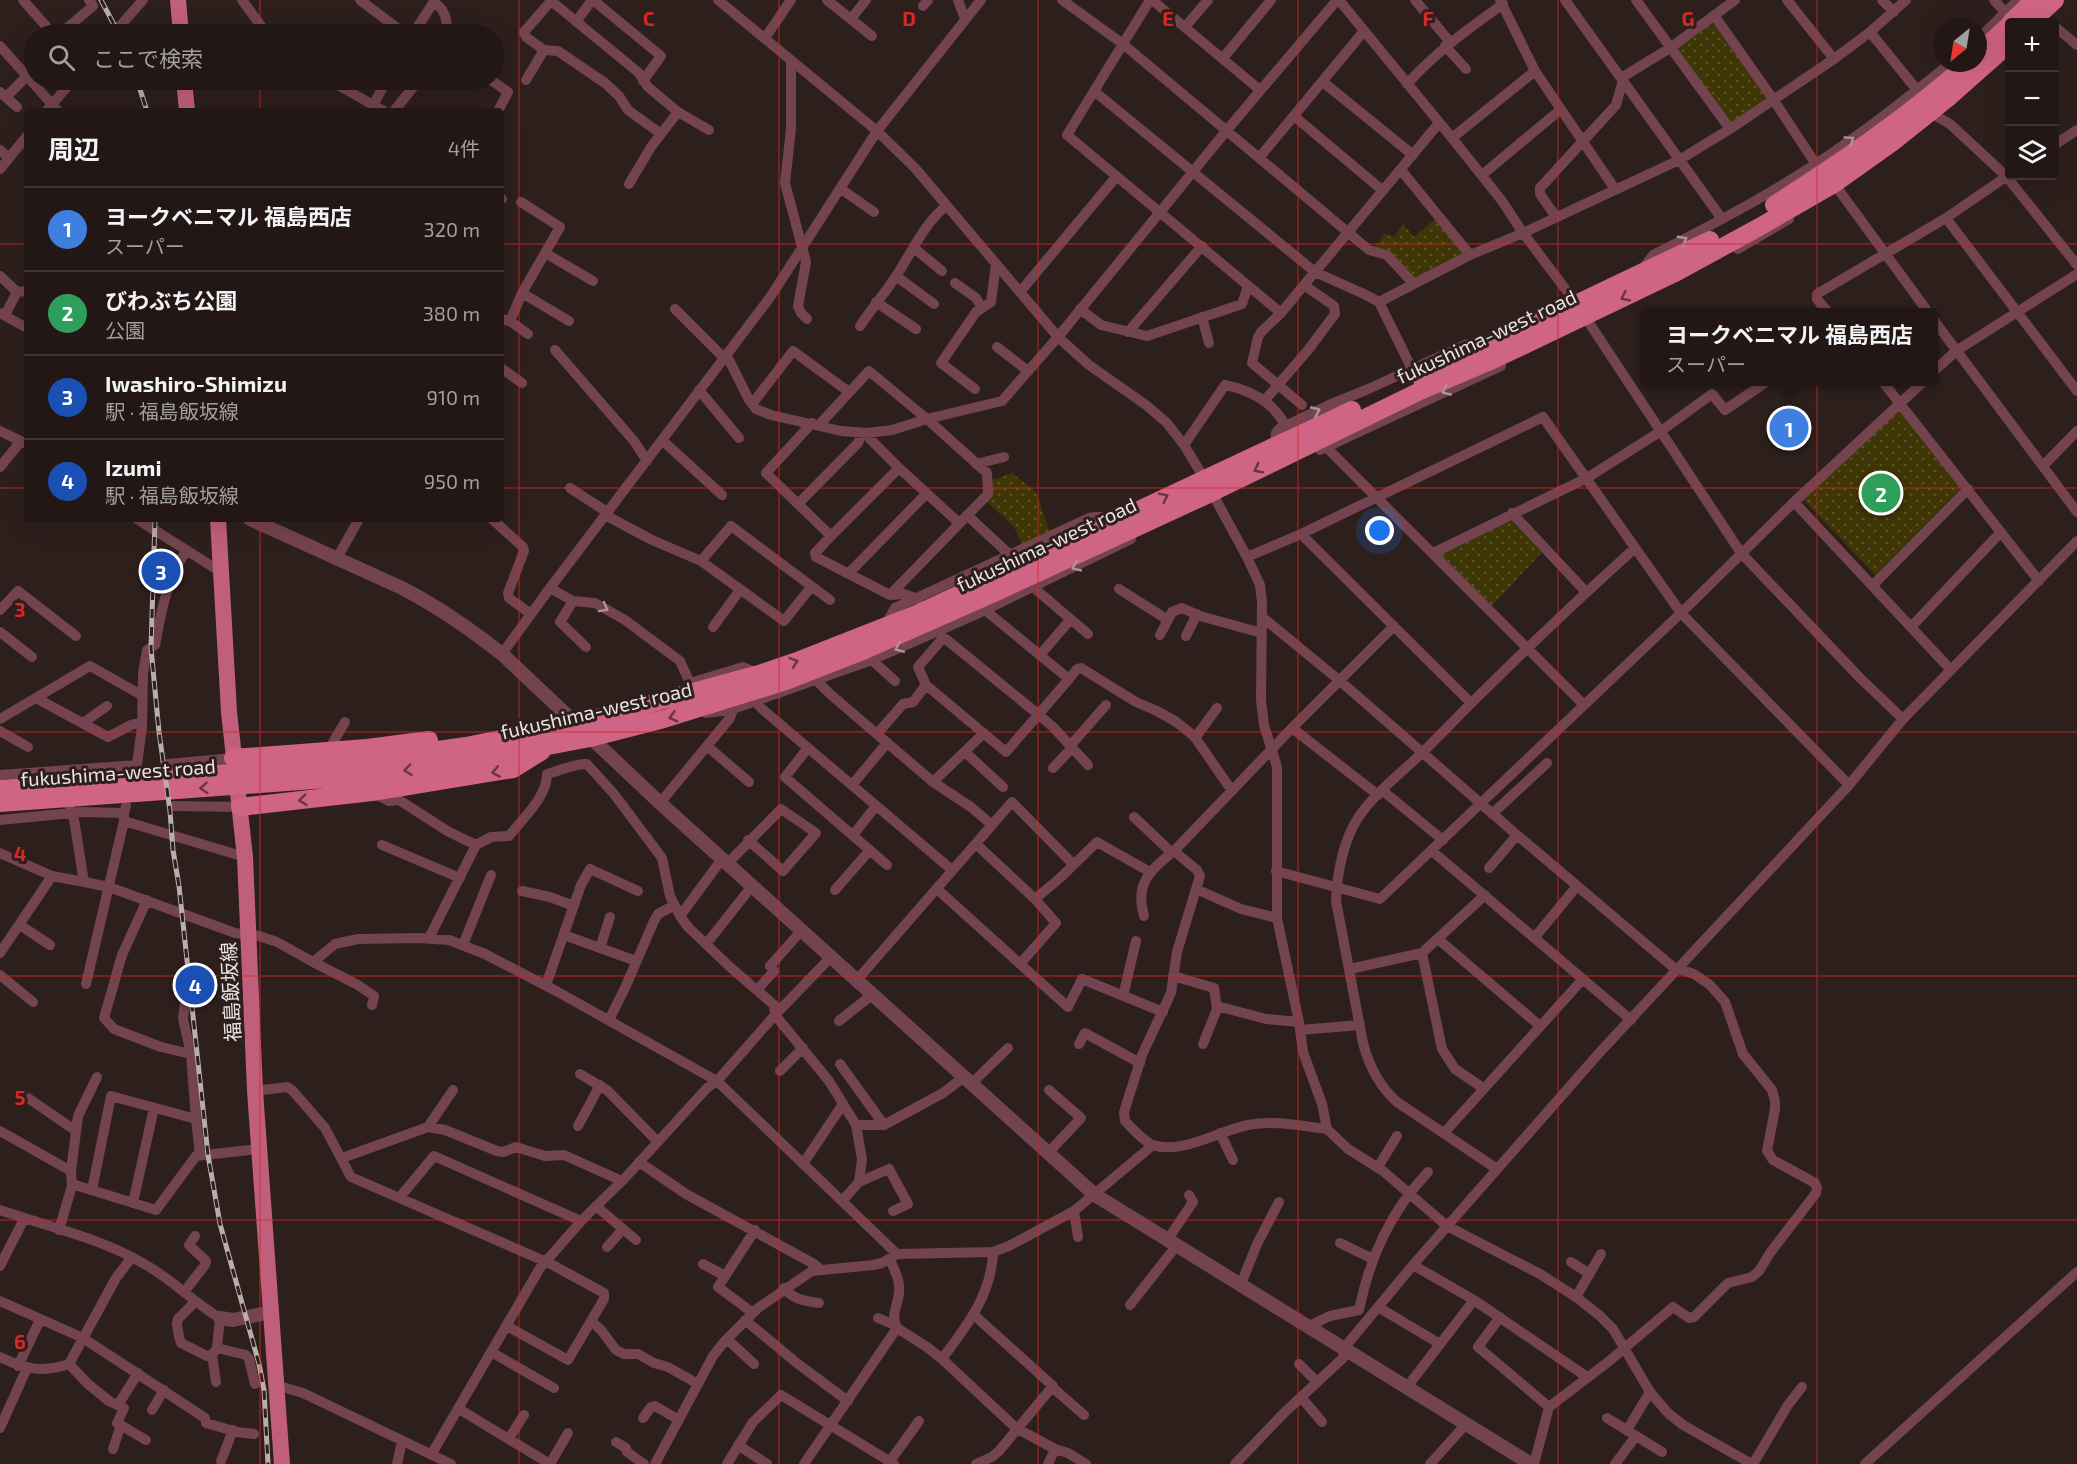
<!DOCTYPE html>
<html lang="ja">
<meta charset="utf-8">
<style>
:root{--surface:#221715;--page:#2e2422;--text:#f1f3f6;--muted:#a29fa0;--line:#3f3634;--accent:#1a73e8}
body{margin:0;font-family:"Exo 2","Noto Sans JP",sans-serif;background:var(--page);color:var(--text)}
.controls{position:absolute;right:18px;top:18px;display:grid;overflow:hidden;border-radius:6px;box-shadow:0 6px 24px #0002}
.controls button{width:54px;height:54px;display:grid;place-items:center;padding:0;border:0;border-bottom:2px solid var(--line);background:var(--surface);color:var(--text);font:30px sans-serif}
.compass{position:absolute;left:1933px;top:18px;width:54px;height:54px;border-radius:50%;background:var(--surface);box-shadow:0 6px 24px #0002;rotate:210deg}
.you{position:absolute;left:1380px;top:531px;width:21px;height:21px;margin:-15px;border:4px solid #fff;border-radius:50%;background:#1a73e8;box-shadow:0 0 0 9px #1a73e833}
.badge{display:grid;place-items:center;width:39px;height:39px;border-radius:50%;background:var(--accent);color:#fff;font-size:20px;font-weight:700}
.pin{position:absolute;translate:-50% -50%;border:3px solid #fff;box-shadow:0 2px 6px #0006}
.popup{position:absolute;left:1641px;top:308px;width:297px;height:78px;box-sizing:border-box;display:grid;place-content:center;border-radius:6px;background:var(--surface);filter:drop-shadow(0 2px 4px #0005);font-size:20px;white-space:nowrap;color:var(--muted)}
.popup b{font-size:22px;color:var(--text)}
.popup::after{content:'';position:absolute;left:50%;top:100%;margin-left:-12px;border:12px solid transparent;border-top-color:var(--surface)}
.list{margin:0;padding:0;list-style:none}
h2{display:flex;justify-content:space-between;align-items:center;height:78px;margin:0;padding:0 24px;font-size:26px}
h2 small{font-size:20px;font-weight:400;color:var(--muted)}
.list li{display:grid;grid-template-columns:39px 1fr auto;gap:18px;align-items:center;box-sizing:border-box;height:84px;padding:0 24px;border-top:2px solid var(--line)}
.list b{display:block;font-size:22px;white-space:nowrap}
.list p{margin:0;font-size:20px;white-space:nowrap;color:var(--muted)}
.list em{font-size:20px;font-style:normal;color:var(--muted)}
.icon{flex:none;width:33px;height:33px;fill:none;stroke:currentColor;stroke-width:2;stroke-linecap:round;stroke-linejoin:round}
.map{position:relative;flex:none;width:2077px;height:1464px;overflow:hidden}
.search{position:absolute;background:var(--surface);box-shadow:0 6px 24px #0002;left:24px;top:24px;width:480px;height:66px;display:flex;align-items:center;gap:15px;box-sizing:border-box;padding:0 21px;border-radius:33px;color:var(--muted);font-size:22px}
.panel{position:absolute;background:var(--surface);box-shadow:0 6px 24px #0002;left:24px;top:108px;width:480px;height:414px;border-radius:6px}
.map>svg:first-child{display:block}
</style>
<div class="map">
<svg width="2077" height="1464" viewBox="0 0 2077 1464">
<defs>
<pattern id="grass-dots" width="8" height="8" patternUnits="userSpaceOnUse" patternTransform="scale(1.5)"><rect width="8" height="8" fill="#3e3605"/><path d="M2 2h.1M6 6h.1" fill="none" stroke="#5a5329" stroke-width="1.8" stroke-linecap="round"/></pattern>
</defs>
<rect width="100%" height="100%" fill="#2d1f1c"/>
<path fill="url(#grass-dots)" d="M1714,21L1767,98L1731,124L1675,48Z
M1436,218L1465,254L1415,280L1373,248L1385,234L1394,237L1403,224L1414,237Z
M1899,404L1964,485L1875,575L1802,498Z
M1012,473L1036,492L1052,538L1025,550L1014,527L986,501L991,480Z
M1511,518L1542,552L1491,607L1439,553Z"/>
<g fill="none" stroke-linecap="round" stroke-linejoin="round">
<path stroke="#734350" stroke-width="10" d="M23,0L53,34
M242,0L267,34
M360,0L405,34
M550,0L639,73L648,87L678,112L651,147L629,184
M593,0L661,56L643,81
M718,0L877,131L915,168L1058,337L1089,365L1146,405L1167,423L1184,445L1204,478L1247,557L1260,585L1262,602L1261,700L1264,725L1277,767V918L1299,1022L1303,1052L1322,1104L1327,1129L1348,1149L1383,1171L1447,1226L1540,1274L1576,1297L1599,1315L1613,1329L1650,1392L1668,1413L1683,1425L1752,1464
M827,0L872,36
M958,0L965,19
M1062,0L1123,44L1369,250L1387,255L1414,284
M1150,0L1067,135L1281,313
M1152,0L1260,90
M1339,0L1452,138L1502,201L1523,233L1576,303L1741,553L1861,679L1903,719
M1415,0L1450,42
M1500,0L1535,71L1615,189
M1565,0L1722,219
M1636,0L1730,129
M1787,0L1834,59
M1882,0L1894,12
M1994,0L2005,12
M434,2C446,11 447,19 447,34
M923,6L928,0
M1714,15L1773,99L1815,163
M851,19L866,0
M576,22L592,0
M2054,26L2077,45
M1185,27L1208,0
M1870,32L1917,90
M60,34L93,6L89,0
M113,34L143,0
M413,34L435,0
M765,38L791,0
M1978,39L2018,0
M0,46L58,111
M1445,46L1466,69
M544,50L526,37L524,32L551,1
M1223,58L1271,0
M791,60V129L785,183L806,262L798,306L801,313L807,319
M1621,78L1670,48L1735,0
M329,80L384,111
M491,80L508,92L498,111
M526,80L544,50L558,51L605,83L619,96L628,110L661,134
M1323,82L1413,155
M1407,84C1436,52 1468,29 1503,4
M1094,91L1315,272L1439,123
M0,92L17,107
M6,97L26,77
M373,105L387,80
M48,109L73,80
M394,111L419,80
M678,112L709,130
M1294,116L1382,190
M1936,116L1950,124L2006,176L2077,265
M1452,138L1535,71
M2054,145L2077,130
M0,150L9,158
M1259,158L1364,31
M0,169L27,136
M1401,170L1470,255
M1482,175L1560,110
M841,189L874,212
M1838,189L1928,312
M501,199H502
M1556,217L1540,194V188L1616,105L1623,80
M1946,218L2077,391
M914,248L942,271
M1738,249L1789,219
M545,253L593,281
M1642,270L1653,255C1722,220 1790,184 1852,139C1886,115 1918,89 1951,63
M0,276L17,292L27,291
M896,276L934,304
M955,283L976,298L982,308
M1020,292L1116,177
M522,293L569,321
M876,302L916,329
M1379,302L1470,255L1523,233L1679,160L1730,129L1834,59L1870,32L1906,0
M675,309L724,358
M1080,309L1101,325L1147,336L1242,304L1248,286
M1828,312L1817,299V294L1946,218L2010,174
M0,313L27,328
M5,315L17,292
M1202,317L1209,343
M501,319L510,321L528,334
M1933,319L2077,512
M510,321L522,293L560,227L521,202
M860,326C872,308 886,292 898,273C913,250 924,224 946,206
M1128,332L1202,246
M997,347L1028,371
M555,350L634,441L647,461
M726,354L749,400L756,409L771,415L841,431L867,433L892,430L927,419L1002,401L1058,337L1227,130L1337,0
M501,368L522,383
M1933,372L1956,351L2077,274
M1883,382L2039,581
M975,389L941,363L976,312L991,302L996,264
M699,390L739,438
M1265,400L1308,350L1335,314L1334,306L1304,285L1315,272L1364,294L1379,302L1412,369
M752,404L793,351L849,392
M1302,405L1252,363L1258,337L1261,332L1281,313L1304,285
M812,423L766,473L831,536L899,468
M819,425L869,371L927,419L987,473L988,494L890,595
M0,431L27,444
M867,433L870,439L899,468L959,523
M662,440L722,495
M1184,445L1225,385C1250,390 1273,402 1285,425
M1275,445L1276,433L1279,429L1329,405L1366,390L1467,344H1474L1479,350
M1326,447L1584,705
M1320,450L1501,366
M976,464L1004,457
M2043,466L2077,431
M0,467L21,441
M570,488L607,512
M1794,502L1951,670
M798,504L858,443L862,433
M1512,513L1586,592
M605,515L652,540L701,561L784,621L811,587
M967,515L1010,555
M137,519L221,572
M492,519L523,547L524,551L508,593L509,598L531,614
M1301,534L1471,703
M831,536L815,553L816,557L890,595L904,594L918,599
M1433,553L1587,478L1661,431L1712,394L1725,410L1766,382
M1247,557L1301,534L1543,417L1681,613L1849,785
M337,558L359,519
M701,561L731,526L830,600
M849,573L926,494
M1873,585L1968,489
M1033,587L1088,634
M550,588L573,601L595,603L625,620L680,661L690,683L743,667L759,674
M1119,589L1168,620
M573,601L560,622L586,647
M0,610L18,591L76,636
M985,610L1069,679L1006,752L926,685L918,667L943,638L947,640L1039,715L1053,727L1088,765
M1262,617L1339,680L1517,835L1673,967L1694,974L1710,985L1725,1002L1743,1054L1772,1090L1775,1101V1109L1767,1151L1773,1160L1815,1183L1817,1188L1816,1193L1770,1253L1759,1271L1752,1277L1728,1283L1694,1317L1689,1318L1673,1307L1608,1362L1549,1407L1534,1464
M885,626L895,608L1089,518C1100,516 1105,516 1114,521
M713,627L740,590
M1911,627L2001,532
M0,632L32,657
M1160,635L1172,612L1182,608L1200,616L1262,633
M1186,636L1197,614
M502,654L550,588L771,296L877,131L981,0
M1040,655L1070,620
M872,660L895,681
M1069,679L1077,669L1081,668L1136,702L1155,710L1175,721L1194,736L1232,791
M816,680L830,694L933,782L971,807L992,825
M36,698L108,737L131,725L142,722
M755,701L761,708L952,870
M703,710L706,713L730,710L872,660L977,614L1131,539
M0,719L90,666L143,696
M83,723L107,706
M1292,728L1378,795
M0,731L28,747
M877,734L903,704L913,702L926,685
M1195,738L1217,708
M707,746L749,782
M1070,746L1106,705
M808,748L785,777L887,865
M328,751L345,722
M965,752L1003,787
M168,764L233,758
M137,765L142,727L143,673L147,650L155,645C161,612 167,579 186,551
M1053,768L1072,748
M0,775L137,765V770
M933,782L984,733
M852,785L887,743
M1383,791L1443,840
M373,793L389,801L399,800L449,832L476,845
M660,803L730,718L733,709
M174,806L240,807
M70,808L73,813L84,882L109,887L235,933L259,936L277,942L313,962L335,944L358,939L419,938L449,940L485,954L558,992L717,1081L897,1254
M1492,814L1547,763
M1134,817L1172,853
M0,820L82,812L124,813L126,806
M124,821L245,857
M853,835L876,806
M976,844L1035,899L1056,923L1020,964
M382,845L460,878
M1432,851L1631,1020
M0,853L52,876L84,882
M728,863L781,809L816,833L783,871L748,840
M1489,868L1517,835
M1276,871L1380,899L1681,613L1794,502L1923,382
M937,889L1068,1007L1082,979L1163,1012
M1196,889L1241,909L1277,918
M835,890L870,850
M522,891L550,897L574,906
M1035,899L1060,878L1097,842L1150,872
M147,900L122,955L104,1018L114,1029L161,1047L191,1054L183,1019L187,986
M680,916L722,859
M1144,916C1134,884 1151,869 1174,851
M20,925L50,945
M564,935L636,961
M1535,937L1577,886
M429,938L476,845L491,837L509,836C523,818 547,797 547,774C559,771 576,763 587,764L614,794L662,858L670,896L680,916L688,927L730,967L774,1005L775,1015L829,1081L856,1125L862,1159L859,1182L842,1201
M1438,939L1540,1026
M707,943L752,886
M463,945L491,875
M600,948L610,917
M0,953L52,876
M1422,953L1442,1049L1455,1069L1483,1088
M313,962L358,985L374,996L372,1005
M1350,969L1422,953L1485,895
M0,975L33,1002
M1173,976L1214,988L1217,1009L1203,1044
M857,980L1012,802L1073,864
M86,984L124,821V813
M546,985L581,885L590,869L638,891
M758,989L774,971L770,966L802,930
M1123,996L1136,941
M1217,1006L1266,1019L1299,1022
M609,1020L625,988L654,921L658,914L673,906
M839,1021L873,994
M1300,1030L1360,1025
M1079,1044L1085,1033L1140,1063
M191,1054L196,1119
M840,1064L884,1125L943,1093L964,1077
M780,1071L803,1048
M580,1074L607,1090L658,1142
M971,1084L1008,1048
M255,1091L287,1087L292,1090L325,1128L351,1177L549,1263L604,1293V1299L568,1360L507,1326
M28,1098L76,1131
M856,1125H884
M578,1126L600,1085
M428,1127L445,1130L497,1151L503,1152L516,1147L545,1156L564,1155L622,1181
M1327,1129C1301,1126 1274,1120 1248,1125C1221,1130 1181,1155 1153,1145C1143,1141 1133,1129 1125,1121L1124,1112L1142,1055L1171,993L1177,952L1200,876L1197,870L1174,851L1292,728L1394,626
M0,1131L71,1171
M1220,1133L1233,1160
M1444,1133L1583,979
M1048,1153L1081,1118L1049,1090
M342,1158L428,1127L453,1090
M639,1162L686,1194L814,1264L820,1269
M803,1164L843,1104
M1378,1167L1397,1136
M1497,1169L1397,1102C1379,1086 1369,1066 1363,1043L1336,901C1337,874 1343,841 1358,818C1374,793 1404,771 1425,750C1493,680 1563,613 1635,548
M859,1182L889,1169L908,1204L893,1211
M72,1184L156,1210L196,1156L259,1149
M92,1190L111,1096L196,1119L200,1155
M400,1197L434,1156L581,1221
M133,1203L154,1108
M596,1206L636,1240
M0,1210C49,1227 101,1238 146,1265C173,1280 194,1303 220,1318L217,1348L212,1355L207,1356L181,1343L179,1337L177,1324L178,1319L195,1302
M1074,1211L1078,1237
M59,1230L72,1186L71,1171L78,1116L97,1077
M1168,1239L1193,1202L1189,1195
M1340,1243L1373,1259
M607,1247L623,1229
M1571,1262L1590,1274
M703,1264L725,1276
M1413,1265L1474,1300L1587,1377
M0,1266L24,1219
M1241,1284L1257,1244L1279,1202
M784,1288C793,1300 806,1301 819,1303
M184,1292L205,1265L206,1261L189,1245L195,1236
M1576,1297L1601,1254
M0,1301L83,1338L205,1418L206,1423L237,1432L254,1434
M1130,1305L1177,1245
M1378,1307L1440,1344
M753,1313L718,1287L755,1230
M974,1315L1053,1386L999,1451L992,1457L976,1464
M1500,1317L1478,1347L1549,1407
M878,1318L895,1325
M745,1320L798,1364L848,1401
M591,1321L601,1330L616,1350L624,1354H638L654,1363L668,1367L698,1384
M1309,1326L1330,1316L1359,1310C1370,1257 1390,1212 1428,1172
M897,1328L927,1347L942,1359L1016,1428L1055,1449L1068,1453L1086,1464
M727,1339L754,1364
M217,1348L246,1355L249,1359L255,1384
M491,1352L554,1388
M212,1355L216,1382
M0,1357C24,1369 43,1373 69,1364L116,1278L132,1257
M942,1359C966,1327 992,1294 993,1252
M69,1364L88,1384L109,1401L124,1408L117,1423L146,1440
M1299,1364L1317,1382
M18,1366L40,1320
M276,1385L303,1393L451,1464
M1052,1387L1084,1415
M1407,1387L1474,1300
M1301,1397L1322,1422
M118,1405L138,1373
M459,1409L550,1464
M152,1410L164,1390
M643,1418L651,1407L655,1406L679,1420
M1607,1418L1662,1452
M0,1428L27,1368
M1627,1430L1650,1392
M509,1438L524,1415
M616,1442L626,1448L627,1452L644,1464
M738,1445L767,1464
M113,1449L121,1425
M431,1455L540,1268L583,1219L624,1179L707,1088L717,1081L775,1015L831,957
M221,1461L233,1430
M397,1464L402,1441
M550,1464L568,1433
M655,1464L713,1356L724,1342L758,1308L812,1271L873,1265L882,1263L897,1254L993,1252L1009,1246L1074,1211L1153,1145
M727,1464L753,1422L781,1395L894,1464
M804,1464L897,1328C889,1311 901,1304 899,1286C899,1277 893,1268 890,1259
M888,1464L919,1421
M1048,1464L1055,1449
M1235,1464L1284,1413L1343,1358L1344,1348L1413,1265L1600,1052L1849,785L1903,719L2077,541
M1430,1464L1467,1423
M1615,1464L1636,1436
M1753,1464L1788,1405L1802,1387
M1865,1464L2077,1272"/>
<path stroke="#734350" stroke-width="14" d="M250,519L402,588C439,607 470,629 502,654L660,803L1095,1195L1531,1464
M220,1318L233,1320L271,1312"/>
<path stroke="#c05f7b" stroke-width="16" d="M178,0L181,34
M184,80L187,111
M218,519L229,712L245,857L255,1091L282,1464"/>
<path stroke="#d06484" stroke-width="18" d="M2011,22L2034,0
M2031,22L2055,0
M1978,54L2010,24
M1774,205C1841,162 1908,117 1968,63
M1421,378L1710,240
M233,758L367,748L429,740
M0,789L327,766L466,746L576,724L759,674L800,660L917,614L1352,410
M0,803L327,779L454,764L590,738L664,719L783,682L865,650L994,593L1211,493L1420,391L1495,359L1673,274L1754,230L1834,184L1893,142L1948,98L2010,43
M240,807L372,792L513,769L542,751"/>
<g stroke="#b9aeab" stroke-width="5">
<path id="rail" d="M101,0L119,34
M137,80L147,111
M155,519L151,648L159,732L170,811L173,850L179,886L208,1155L220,1224L259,1364L264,1390L268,1464"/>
</g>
<use href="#rail" stroke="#2d1f1c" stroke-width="3" stroke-dasharray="9" stroke-linecap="butt"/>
</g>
<defs><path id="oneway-chevron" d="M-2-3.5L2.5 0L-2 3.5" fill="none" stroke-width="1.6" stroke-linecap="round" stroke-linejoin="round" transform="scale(1.5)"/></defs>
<g stroke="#b09298">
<use href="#oneway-chevron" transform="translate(1850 140) rotate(-35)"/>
<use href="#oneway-chevron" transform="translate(1683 240) rotate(-28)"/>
<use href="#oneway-chevron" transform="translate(1446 391) rotate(155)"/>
<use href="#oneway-chevron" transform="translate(1316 411) rotate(-25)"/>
<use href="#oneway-chevron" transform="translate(1076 567) rotate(154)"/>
<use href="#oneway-chevron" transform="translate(604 608) rotate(29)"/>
<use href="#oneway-chevron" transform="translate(899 648) rotate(157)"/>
</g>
<g stroke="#663740">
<use href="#oneway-chevron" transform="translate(1625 297) rotate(155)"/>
<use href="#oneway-chevron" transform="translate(1258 469) rotate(153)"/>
<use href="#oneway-chevron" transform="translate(1164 497) rotate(-26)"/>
<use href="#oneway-chevron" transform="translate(794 662) rotate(-19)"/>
<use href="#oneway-chevron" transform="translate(673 717) rotate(165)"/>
<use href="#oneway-chevron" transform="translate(408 770) rotate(173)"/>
<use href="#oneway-chevron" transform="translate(496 772) rotate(169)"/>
<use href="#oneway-chevron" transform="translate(204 788) rotate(176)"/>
<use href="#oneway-chevron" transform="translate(303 800) rotate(174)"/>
</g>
<path fill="none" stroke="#d62828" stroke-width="1.5" stroke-opacity="0.55" d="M260,0V34M519,0V1464M779,0V1464M1038,0V1464M1298,0V1464M1558,0V1464M1817,0V1464M260,80V111M0,244H27M501,244H2077M0,488H27M501,488H2077M260,519V1464M0,732H2077M0,976H2077M0,1220H2077"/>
<g text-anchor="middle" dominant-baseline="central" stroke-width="6" stroke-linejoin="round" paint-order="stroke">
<g font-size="20" fill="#ece2df" stroke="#2d1f1c">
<text transform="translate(1486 336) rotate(-25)">fukushima-west road</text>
<text transform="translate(1046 544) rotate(-25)">fukushima-west road</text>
<text transform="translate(596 710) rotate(-13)">fukushima-west road</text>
<text transform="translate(118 772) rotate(-4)">fukushima-west road</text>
<text transform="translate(230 992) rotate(-93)">福島飯坂線</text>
</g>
</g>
<g font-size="20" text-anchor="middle" font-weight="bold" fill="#d62828" stroke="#2d1f1c" stroke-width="6" stroke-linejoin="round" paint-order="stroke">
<text x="649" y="26">C</text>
<text x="909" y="26">D</text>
<text x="1168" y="26">E</text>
<text x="1428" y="26">F</text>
<text x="1688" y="26">G</text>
<text x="20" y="617">3</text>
<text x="20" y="861">4</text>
<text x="20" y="1105">5</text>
<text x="20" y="1349">6</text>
</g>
</svg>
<div class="controls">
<button>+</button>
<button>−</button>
<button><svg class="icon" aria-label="layers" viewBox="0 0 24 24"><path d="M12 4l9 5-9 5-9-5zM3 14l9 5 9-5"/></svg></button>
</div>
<svg class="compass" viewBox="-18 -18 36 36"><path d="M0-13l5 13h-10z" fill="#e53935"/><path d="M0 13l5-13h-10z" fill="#a29fa0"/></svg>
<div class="you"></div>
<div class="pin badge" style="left:1789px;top:428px;background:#3f7fe0">1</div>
<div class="popup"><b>ヨークベニマル 福島西店</b>スーパー</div>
<div class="pin badge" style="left:1881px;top:493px;background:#2e9e5b">2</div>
<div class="pin badge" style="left:161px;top:571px;background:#1a4fb4">3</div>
<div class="pin badge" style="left:195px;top:985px;background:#1a4fb4">4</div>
<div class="search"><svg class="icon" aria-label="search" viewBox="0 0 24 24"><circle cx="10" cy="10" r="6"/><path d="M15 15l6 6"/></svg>ここで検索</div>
<section class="panel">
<h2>周辺<small>4件</small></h2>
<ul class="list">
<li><span class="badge" style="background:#3f7fe0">1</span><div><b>ヨークベニマル 福島西店</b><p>スーパー</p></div><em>320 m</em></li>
<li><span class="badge" style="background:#2e9e5b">2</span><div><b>びわぶち公園</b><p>公園</p></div><em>380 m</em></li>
<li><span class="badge" style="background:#1a4fb4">3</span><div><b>Iwashiro-Shimizu</b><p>駅 · 福島飯坂線</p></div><em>910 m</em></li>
<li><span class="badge" style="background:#1a4fb4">4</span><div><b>Izumi</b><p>駅 · 福島飯坂線</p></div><em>950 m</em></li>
</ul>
</section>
</div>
